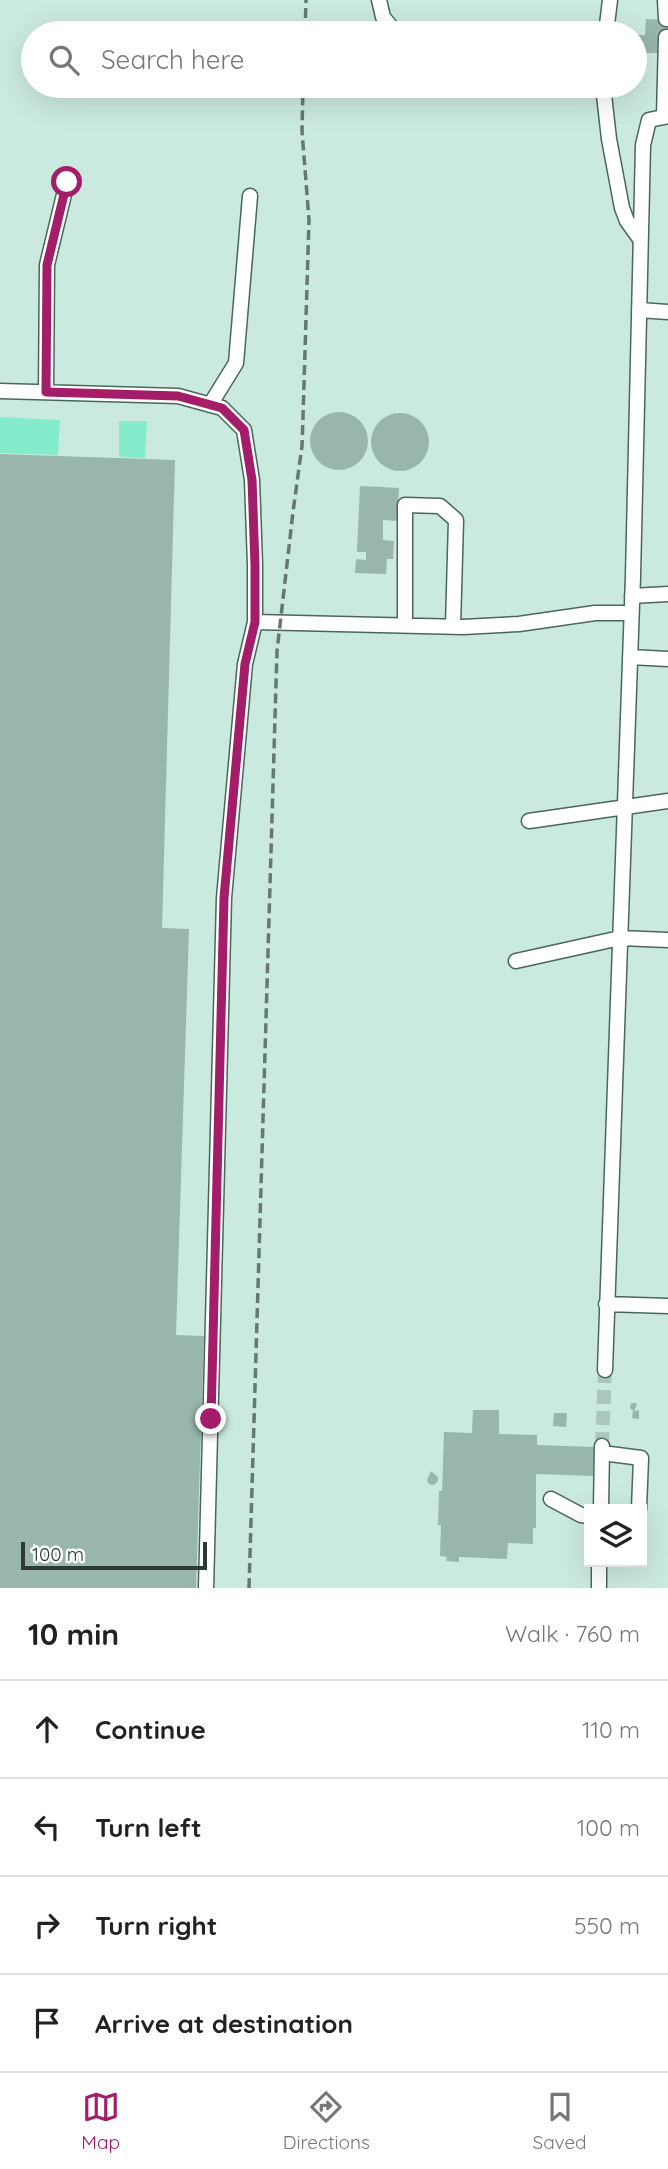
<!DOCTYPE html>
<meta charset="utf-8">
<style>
:root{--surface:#fff;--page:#f2f2f2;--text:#222;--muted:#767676;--line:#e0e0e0;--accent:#a31d69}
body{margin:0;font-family:Quicksand,sans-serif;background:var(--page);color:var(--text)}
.controls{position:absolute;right:21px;bottom:21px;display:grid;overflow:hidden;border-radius:0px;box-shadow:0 7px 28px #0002}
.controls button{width:63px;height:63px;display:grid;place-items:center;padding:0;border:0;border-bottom:2px solid var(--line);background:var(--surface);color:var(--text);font:35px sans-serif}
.scale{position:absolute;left:21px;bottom:18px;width:186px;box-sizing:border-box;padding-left:7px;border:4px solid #2d3935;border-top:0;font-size:19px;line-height:24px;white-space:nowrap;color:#2d3935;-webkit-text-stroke:5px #fff;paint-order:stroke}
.stop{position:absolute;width:21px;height:21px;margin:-16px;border:5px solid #a31d69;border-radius:50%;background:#fff}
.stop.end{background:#a31d69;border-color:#fff;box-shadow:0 2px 7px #0008}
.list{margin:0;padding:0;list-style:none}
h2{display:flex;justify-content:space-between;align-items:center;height:91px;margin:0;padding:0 28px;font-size:30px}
h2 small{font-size:23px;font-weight:400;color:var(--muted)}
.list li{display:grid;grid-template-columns:46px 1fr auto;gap:21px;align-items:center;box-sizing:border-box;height:98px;padding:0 28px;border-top:2px solid var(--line)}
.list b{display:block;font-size:26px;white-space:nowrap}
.list em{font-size:23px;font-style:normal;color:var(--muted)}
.icon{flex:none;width:38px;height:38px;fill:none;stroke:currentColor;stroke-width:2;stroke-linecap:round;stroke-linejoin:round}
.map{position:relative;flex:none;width:668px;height:1588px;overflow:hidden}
.search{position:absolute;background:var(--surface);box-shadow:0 7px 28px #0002;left:21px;right:21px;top:21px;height:77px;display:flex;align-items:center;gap:18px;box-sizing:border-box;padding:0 24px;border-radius:38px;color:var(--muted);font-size:26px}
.sheet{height:483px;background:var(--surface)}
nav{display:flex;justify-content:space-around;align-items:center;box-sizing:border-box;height:98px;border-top:2px solid var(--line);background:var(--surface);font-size:19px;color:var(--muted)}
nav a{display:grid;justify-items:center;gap:4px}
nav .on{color:var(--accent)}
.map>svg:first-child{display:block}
</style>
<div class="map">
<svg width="668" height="1588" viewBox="0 0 668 1588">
<rect width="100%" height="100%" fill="#cbeadf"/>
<path fill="#84eccc" d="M0,417L60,420L58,455L0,453Z
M119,421H147L145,458L119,457Z"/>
<path fill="#99b6ab" d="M646,19L668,20V38L661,53H635V35H645Z
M310 441a29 29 0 1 1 58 0a29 29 0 1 1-58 0Z
M371 442a29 29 0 1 1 58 0a29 29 0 1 1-58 0Z
M0,454L175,460L162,928L189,929L176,1335L204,1336L196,1588H0Z
M360,486L399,488L397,521L383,520V540L394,541L393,559H387L386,574L355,573L356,559L366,560V552H357Z
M631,1403H636L637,1405L634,1411L639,1410V1419L632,1418L633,1411L630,1408Z
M473,1410H499V1434L537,1435V1445L594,1447L593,1476L536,1474V1528H533V1544L508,1543L507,1559L459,1557V1562L446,1561L447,1557L440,1556L441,1525H438L439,1491H442L444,1432L472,1433Z
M554,1413H567L566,1427L553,1426Z
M431,1471L438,1477V1481L434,1485L429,1484L427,1480Z"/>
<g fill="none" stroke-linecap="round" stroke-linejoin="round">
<path stroke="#abc7bd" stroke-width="14" stroke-dasharray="14 7" stroke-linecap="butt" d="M602,1446L605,1370"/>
<g stroke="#4b665d" stroke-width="17">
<path id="minor" d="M379,0L383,17L396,33
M665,0L666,19
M606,33L610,0
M603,86L609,139L622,208L627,221L640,239
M664,117L666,37
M639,310L668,312
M0,391L178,396L222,408L244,430L252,480L255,565V622
M46,392L47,265L67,182
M210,405L236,363L250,196
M632,596L668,594
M405,625V505L440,506L456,520L453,626
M630,657L668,659
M529,821L668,801
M516,961L620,938L668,940
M606,1304L668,1306
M605,1370L633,576L643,145L649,120L668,116
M602,1453L641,1458L639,1509
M551,1499L581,1515L589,1516
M601,1509L602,1446
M206,1588L224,898L245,664L255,622L463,627L519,624L595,613H631
M599,1588V1562"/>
</g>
<use href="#minor" stroke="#fff" stroke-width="14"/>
<path stroke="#657871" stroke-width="3.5" stroke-dasharray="10 5" stroke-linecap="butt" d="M305,33L306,0
M249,1588L277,651L293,512L302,446L303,417L309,220L302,131L303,86"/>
</g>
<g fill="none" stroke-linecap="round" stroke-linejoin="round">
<path stroke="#a31d69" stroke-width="9" d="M67,182L47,265L46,392L178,396L222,408L244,430L252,480L255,565V622L245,664L224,898L211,1419"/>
</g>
</svg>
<div class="controls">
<button><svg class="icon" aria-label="layers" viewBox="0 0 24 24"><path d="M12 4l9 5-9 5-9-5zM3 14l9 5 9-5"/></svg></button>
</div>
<div class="scale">100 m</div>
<div class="stop" style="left:67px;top:182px"></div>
<div class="stop end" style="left:211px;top:1419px"></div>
<div class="search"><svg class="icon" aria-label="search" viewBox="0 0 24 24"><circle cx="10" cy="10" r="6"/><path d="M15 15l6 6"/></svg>Search here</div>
</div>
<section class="sheet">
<h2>10 min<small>Walk · 760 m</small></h2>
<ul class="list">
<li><svg class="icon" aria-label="ahead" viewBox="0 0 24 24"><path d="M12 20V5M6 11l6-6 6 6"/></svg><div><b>Continue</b></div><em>110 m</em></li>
<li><svg class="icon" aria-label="left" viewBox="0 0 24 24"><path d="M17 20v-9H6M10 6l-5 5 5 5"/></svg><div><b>Turn left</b></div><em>100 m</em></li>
<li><svg class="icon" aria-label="right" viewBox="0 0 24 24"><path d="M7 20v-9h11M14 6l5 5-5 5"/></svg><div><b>Turn right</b></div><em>550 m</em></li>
<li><svg class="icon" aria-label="arrive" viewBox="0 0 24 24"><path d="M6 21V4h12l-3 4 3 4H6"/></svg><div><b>Arrive at destination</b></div></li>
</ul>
</section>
<nav>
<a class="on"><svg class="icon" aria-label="map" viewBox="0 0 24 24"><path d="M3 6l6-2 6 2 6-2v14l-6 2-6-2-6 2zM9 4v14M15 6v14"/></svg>Map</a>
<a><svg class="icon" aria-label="directions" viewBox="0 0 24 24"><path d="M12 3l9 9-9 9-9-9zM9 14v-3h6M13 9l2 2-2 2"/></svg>Directions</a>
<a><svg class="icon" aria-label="saved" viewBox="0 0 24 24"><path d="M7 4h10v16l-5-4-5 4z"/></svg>Saved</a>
</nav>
